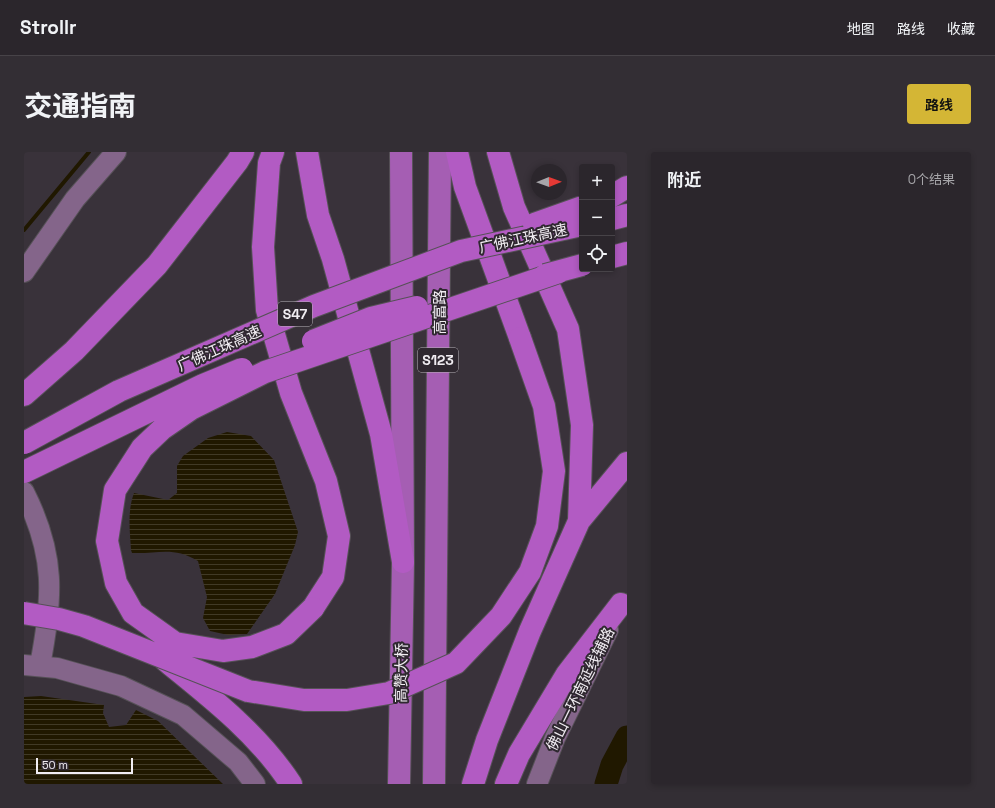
<!DOCTYPE html>
<html lang="zh">
<meta charset="utf-8">
<style>
:root{--surface:#2b262c;--page:#332e34;--text:#f1f3f6;--muted:#a6a5a9;--line:#474348;--accent:#d4b635}
body{margin:0;font-family:"Space Grotesk","Noto Sans SC",sans-serif;background:var(--page);color:var(--text)}
.controls{position:absolute;right:12px;top:12px;display:grid;overflow:hidden;border-radius:4px;box-shadow:0 2px 6px #0003}
.controls button{width:36px;height:36px;display:grid;place-items:center;padding:0;border:0;border-bottom:1px solid var(--line);background:var(--surface);color:var(--text);font:20px sans-serif}
.compass{position:absolute;left:507px;top:12px;width:36px;height:36px;border-radius:50%;background:var(--surface);box-shadow:0 2px 6px #0003;rotate:89deg}
.scale{position:absolute;left:12px;bottom:10px;width:97px;box-sizing:border-box;padding-left:4px;border:2px solid #f1edf2;border-top:0;font-size:11px;line-height:14px;white-space:nowrap;color:#f1edf2;-webkit-text-stroke:3px #2f2830;paint-order:stroke}
.list{margin:0;padding:0;list-style:none}
h2{display:flex;justify-content:space-between;align-items:center;height:52px;margin:0;padding:0 16px;font-size:17px}
h2 small{font-size:13px;font-weight:400;color:var(--muted)}
.icon{flex:none;width:22px;height:22px;fill:none;stroke:currentColor;stroke-width:2;stroke-linecap:round;stroke-linejoin:round}
.map{position:relative;flex:none;width:603px;height:632px;overflow:hidden;border-radius:4px}
header{display:flex;align-items:center;gap:24px;box-sizing:border-box;height:56px;padding:0 20px;background:var(--surface);border-bottom:1px solid var(--line)}
header strong{font-size:19px}
nav{display:flex;gap:22px;margin-inline-start:auto;font-size:14px}
.intro{display:flex;align-items:center;justify-content:space-between;box-sizing:border-box;height:96px;padding:0 24px}
h1{margin:0;font-size:28px}
.button{padding:10px 18px;border-radius:4px;background:var(--accent);color:#111;font-size:14px;font-weight:700}
main{display:flex;gap:24px;padding:0 24px}
aside{flex:1;background:var(--surface);border-radius:4px;box-shadow:0 2px 6px #0003}
.map>svg:first-child{display:block}
</style>
<header>
<strong>Strollr</strong>
<nav><a>地图</a><a>路线</a><a>收藏</a></nav>
</header>
<div class="intro"><h1>交通指南</h1><a class="button">路线</a></div>
<main>
<div class="map">
<svg width="603" height="632" viewBox="0 0 603 632">
<defs>
<pattern id="water-rules" width="6" height="5" patternUnits="userSpaceOnUse"><rect width="6" height="5" fill="#201800"/><path d="M0 2.5h6" fill="none" stroke="#413a26"/></pattern>
</defs>
<rect width="100%" height="100%" fill="#39323a"/>
<path fill="url(#water-rules)" d="M203,280L227,284L250,308L274,380L271,393L251,442L223,482L204,483L186,479L179,466L183,445L174,409C149,394 135,402 108,401L107,398C106,379 103,360 110,341L144,348L153,341V314L159,304L184,286Z
M17,544L80,553L79,561L85,575L102,573L112,558L134,569L199,632H0V545Z"/>
<g fill="none" stroke-linecap="round" stroke-linejoin="round">
<path stroke="#201800" stroke-width="4" d="M0,78L65,0"/>
<path stroke="#201800" stroke-width="23" d="M582,632L588,613L603,585"/>
<g stroke="#565157" stroke-width="22">
<path id="secondary" d="M0,120L51,47L92,0
M0,340C32,403 29,446 16,513
M0,513L33,516L97,534L159,563L214,610L231,632
M513,632L531,586L584,478"/>
</g>
<g stroke="#565157" stroke-width="24">
<path id="trunk" d="M375,632L379,410L377,0
M410,632L416,0"/>
</g>
<g stroke="#565157" stroke-width="24">
<path id="motorway" d="M249,0L245,11L239,95L243,158L267,241L302,329L315,384L309,425L289,456
M283,0L294,63L309,107L357,282L379,410
M433,0L441,35L496,186
M474,0L490,55L544,177L558,273L555,369
M588,44L603,35
M588,67L603,63
M588,105L603,101
M0,243L50,199L133,113L213,10L219,0
M142,509C188,546 235,583 267,632
M449,632L463,588L506,479L555,369L603,311
M482,632L495,602L543,522L597,452"/>
</g>
<use href="#secondary" stroke="#84658a" stroke-width="20"/>
<use href="#trunk" stroke="#a55eb3" stroke-width="22"/>
<use href="#motorway" stroke="#b25bc3" stroke-width="22"/>
<g stroke="#565157" stroke-width="24" stroke-linecap="butt">
<path id="motorway-bridge" d="M510,72L558,55
M521,123L558,113
M289,189L347,166L393,155
M0,291L95,239L290,154L437,99L558,73
M0,320L179,233L218,217
M289,456L262,482L228,495L199,499L151,491L109,461L92,431L83,389L91,338L118,296L138,277L167,257L241,220L535,120
M0,461L35,467L60,474L224,539L280,548H323L365,541L432,511L477,464L506,420L523,374L530,319L520,254L496,186"/>
</g>
<use href="#motorway-bridge" stroke="#b25bc3" stroke-width="22"/>
</g>
<g text-anchor="middle" dominant-baseline="central" stroke-width="4" stroke-linejoin="round" paint-order="stroke">
<g fill="#2f2830" stroke="#b7b2b8" stroke-width="1">
<rect x="254" y="150" width="34" height="24" rx="3"/>
<rect x="394" y="196" width="40" height="24" rx="3"/>
</g>
<g font-size="14" font-weight="bold" fill="#f1edf2">
<text x="271" y="162">S47</text>
<text x="414" y="208">S123</text>
</g>
<g font-size="15" fill="#f1edf2" stroke="#2f2830">
<text transform="translate(499 86) rotate(-12)">广佛江珠高速</text>
<text transform="translate(415 160) rotate(-90)">高富路</text>
<text transform="translate(195 196) rotate(-24)">广佛江珠高速</text>
<text transform="translate(377 521) rotate(-89)">高赞大桥</text>
<text transform="translate(556 537) rotate(-64)">佛山一环南延线辅路</text>
</g>
</g>
</svg>
<div class="controls">
<button>+</button>
<button>−</button>
<button><svg class="icon" aria-label="locate" viewBox="0 0 24 24"><circle cx="12" cy="12" r="6"/><path d="M12 2v4M12 18v4M2 12h4M18 12h4"/></svg></button>
</div>
<svg class="compass" viewBox="-18 -18 36 36"><path d="M0-13l5 13h-10z" fill="#e53935"/><path d="M0 13l5-13h-10z" fill="#a6a5a9"/></svg>
<div class="scale">50 m</div>
</div>
<aside>
<h2>附近<small>0个结果</small></h2>
<ul class="list">
</ul>
</aside>
</main>
